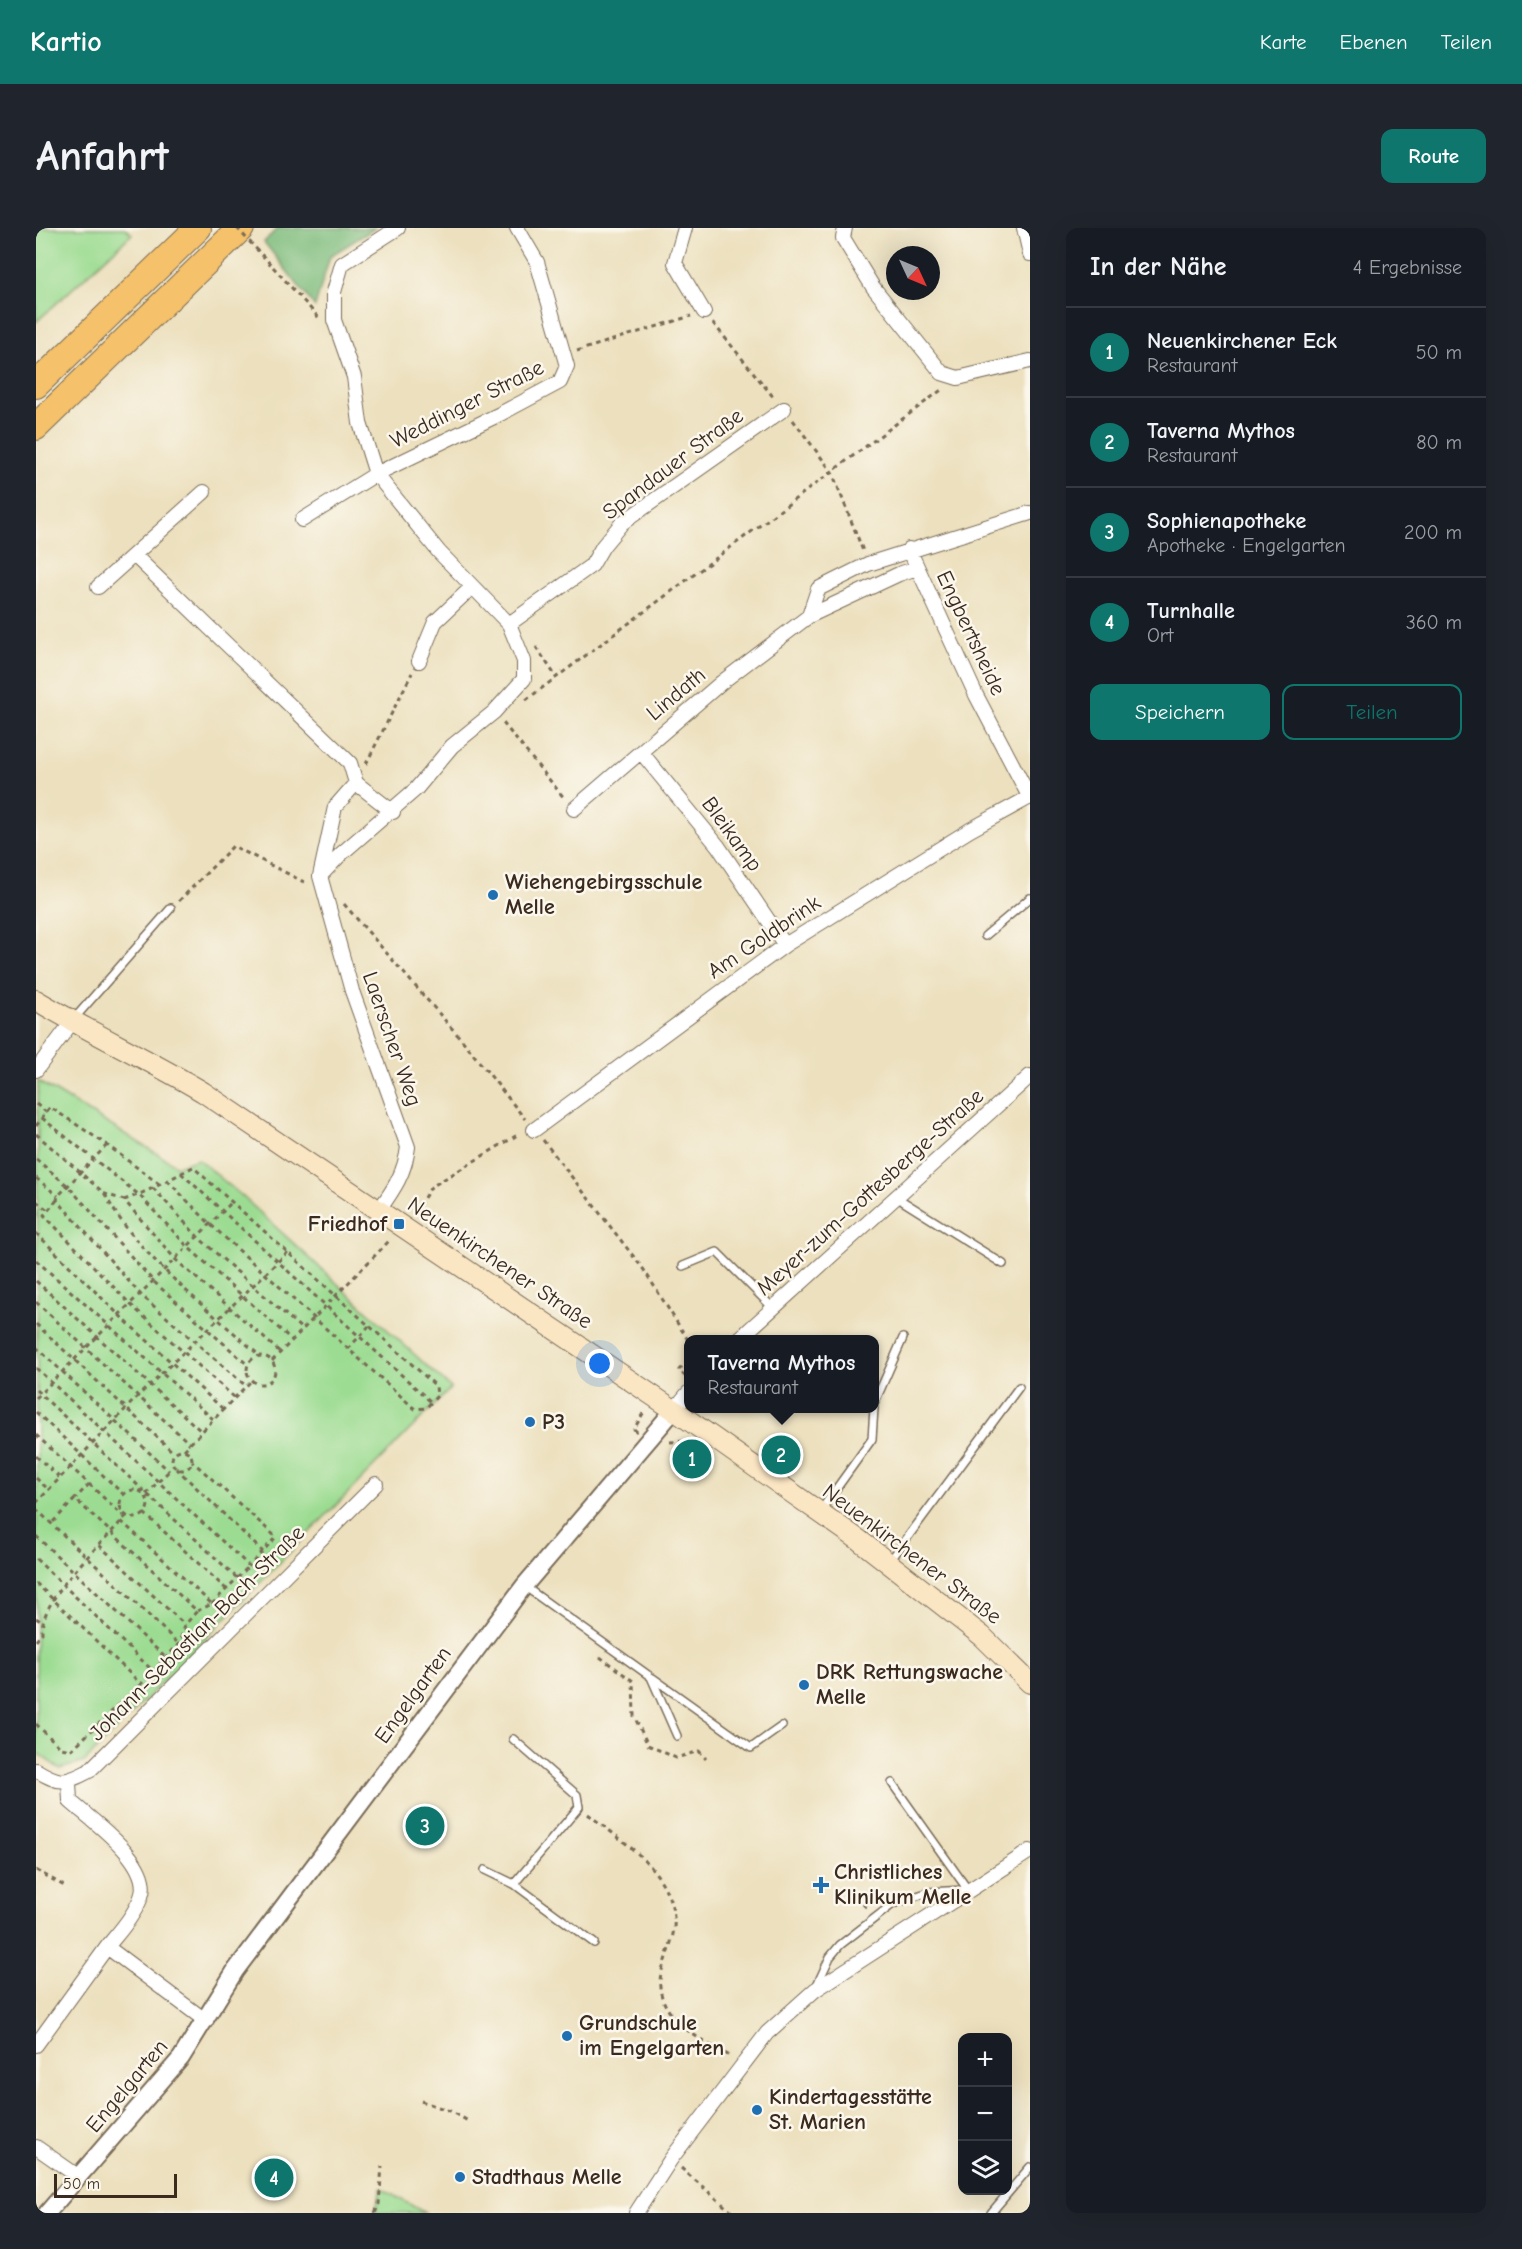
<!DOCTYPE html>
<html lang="de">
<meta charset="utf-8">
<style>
:root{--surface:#171b24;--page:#20242c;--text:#f1f3f6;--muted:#9ea1a6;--line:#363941;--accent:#0f766e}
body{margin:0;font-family:"Comic Neue",sans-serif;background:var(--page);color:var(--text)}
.controls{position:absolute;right:18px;bottom:18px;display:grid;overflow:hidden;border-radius:12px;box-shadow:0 6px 24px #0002}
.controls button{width:54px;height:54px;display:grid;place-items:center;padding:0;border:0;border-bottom:2px solid var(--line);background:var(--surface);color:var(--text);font:30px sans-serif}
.compass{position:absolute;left:850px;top:18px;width:54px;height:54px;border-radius:50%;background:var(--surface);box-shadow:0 6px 24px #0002;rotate:134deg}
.scale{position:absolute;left:18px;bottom:15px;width:123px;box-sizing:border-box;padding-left:6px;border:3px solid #3b2a1e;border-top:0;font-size:16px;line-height:21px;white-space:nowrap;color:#3b2a1e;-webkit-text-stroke:4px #fbf7ec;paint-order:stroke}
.you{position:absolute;left:564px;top:1136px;width:21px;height:21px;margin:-15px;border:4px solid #fff;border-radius:50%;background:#1a73e8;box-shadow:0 0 0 9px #1a73e833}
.badge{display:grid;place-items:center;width:39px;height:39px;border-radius:50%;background:var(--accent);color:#fff;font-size:20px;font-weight:700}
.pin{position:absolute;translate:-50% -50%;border:3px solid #fff;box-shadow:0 2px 6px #0006}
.popup{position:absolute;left:648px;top:1107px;width:195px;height:78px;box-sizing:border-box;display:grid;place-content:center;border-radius:12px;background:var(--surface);filter:drop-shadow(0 2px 4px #0005);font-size:20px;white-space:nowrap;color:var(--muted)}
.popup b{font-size:22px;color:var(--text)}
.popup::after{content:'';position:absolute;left:50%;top:100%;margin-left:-12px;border:12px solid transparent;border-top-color:var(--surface)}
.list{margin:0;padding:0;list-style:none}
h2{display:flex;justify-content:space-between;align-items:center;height:78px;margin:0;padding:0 24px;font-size:26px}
h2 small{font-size:20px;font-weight:400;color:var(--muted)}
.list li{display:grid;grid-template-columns:39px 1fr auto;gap:18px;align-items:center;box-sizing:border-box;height:90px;padding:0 24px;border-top:2px solid var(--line)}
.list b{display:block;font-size:22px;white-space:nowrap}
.list p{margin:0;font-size:20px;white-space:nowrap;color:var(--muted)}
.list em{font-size:20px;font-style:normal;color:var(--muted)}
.actions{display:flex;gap:12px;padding:18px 24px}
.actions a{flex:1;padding:14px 0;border:2px solid var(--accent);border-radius:12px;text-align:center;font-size:21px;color:var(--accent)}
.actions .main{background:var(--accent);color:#fff}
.icon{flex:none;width:33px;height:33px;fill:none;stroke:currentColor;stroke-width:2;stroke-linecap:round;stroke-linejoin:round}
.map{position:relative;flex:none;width:994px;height:1985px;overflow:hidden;border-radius:12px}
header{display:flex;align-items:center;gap:36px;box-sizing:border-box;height:84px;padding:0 30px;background:var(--accent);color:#fff}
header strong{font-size:28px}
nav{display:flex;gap:33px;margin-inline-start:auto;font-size:21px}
.intro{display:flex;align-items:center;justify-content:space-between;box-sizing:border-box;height:144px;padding:0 36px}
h1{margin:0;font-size:42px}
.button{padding:15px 27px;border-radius:12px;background:var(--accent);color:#fff;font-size:21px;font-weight:700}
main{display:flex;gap:36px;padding:0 36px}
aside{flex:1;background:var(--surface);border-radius:12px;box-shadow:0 6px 24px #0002}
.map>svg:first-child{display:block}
</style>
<header>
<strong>Kartio</strong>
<nav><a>Karte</a><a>Ebenen</a><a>Teilen</a></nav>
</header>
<div class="intro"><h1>Anfahrt</h1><a class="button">Route</a></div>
<main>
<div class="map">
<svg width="994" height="1985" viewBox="0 0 994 1985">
<rect width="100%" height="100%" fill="#fbf7ec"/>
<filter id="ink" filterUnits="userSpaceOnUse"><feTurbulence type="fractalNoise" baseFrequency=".0167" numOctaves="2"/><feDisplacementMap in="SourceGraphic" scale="12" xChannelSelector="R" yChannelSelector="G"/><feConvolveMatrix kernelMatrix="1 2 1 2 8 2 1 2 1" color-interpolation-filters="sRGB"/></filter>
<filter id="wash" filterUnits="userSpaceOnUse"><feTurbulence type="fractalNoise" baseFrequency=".008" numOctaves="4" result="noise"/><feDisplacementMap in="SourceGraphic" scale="24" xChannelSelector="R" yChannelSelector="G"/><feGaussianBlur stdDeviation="1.35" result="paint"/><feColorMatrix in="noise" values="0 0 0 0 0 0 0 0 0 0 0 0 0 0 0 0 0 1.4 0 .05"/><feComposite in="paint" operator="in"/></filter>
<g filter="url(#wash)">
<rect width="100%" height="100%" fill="#ece0be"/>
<path fill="#9cdc92" stroke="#6c8358" stroke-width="1.5" d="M0,0H89L96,6L0,94Z
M2,853L141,938L162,931L206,968L415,1160L48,1534L24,1541L0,1524Z
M345,1960L389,1985H339Z"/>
<path fill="#7dbc7c" stroke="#5c734d" stroke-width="1.5" d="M242,0H339L294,28L279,79L228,14Z"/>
</g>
<g filter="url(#ink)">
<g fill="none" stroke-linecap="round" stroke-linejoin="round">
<g stroke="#796a56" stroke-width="10">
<path id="service" d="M949,708L994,670
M38,791L135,680
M860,969L967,1036
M647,1038L681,1024L736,1079
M838,1176L867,1110
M785,1282L836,1211L838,1180
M854,1333L983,1159
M488,1358L615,1449L641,1508
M617,1450L715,1520L746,1498
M477,1511L541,1567L543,1579L478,1656
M856,1555L932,1662
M449,1642L478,1656L558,1715
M780,1759L794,1729L804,1717L857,1676L893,1664L929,1662
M955,1985L994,1939"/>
</g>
<g stroke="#796a56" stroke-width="16">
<path id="minor" d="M649,0L639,35L668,84
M809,0L807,10L837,59L906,145L922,150L994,133
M988,0L994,26
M266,292L340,246L464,186L524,154L531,138L501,34L481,0
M873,321L940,467L994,570
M99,328L314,535L320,555L299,579L284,648L316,763L372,919C369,945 358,961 343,982
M62,359L168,264
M773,388L863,346L881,340
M473,396L556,337L567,318L586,295L748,181
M383,433L399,394L436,359
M605,524L682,618L749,717
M320,555L357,584
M538,581L686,454L773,388L782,361L832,336L994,285
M284,648L305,626L380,561L416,518L458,484L488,451V433L473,396L403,324L340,246L324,195L318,149L298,92V64L306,36L362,0
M0,842L36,794
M498,902L749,717L934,602L994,569
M702,1112L994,848
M638,1182L652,1165
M0,1542C23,1556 29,1556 53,1543L340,1256
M33,1554L34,1573C56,1593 118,1635 105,1669C98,1688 83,1704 71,1719L170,1793
M0,1817L71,1719
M0,1919L43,1949
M600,1985L635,1931L731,1805L779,1762L994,1623"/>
</g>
<g stroke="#796a56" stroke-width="20">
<path id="tertiary" d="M11,1985L145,1830L199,1743L488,1358L638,1182"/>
</g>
<g stroke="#796a56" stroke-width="22">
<path id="secondary" d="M0,772C55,805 112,831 167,864L638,1182L823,1312L946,1408L994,1455"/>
</g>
<g stroke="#796a56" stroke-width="28">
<path id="motorway" d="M0,157L162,0
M0,199L205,0"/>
</g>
<path stroke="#796a56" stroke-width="3" stroke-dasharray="4.5 4.5" stroke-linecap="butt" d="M237,39L283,90
M677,95L739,171
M541,123L655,88
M757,192L796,244L827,323
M500,419L521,450
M490,472L908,160
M467,495L529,571
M330,536L376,445
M143,673L197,618L272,656
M308,676L426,812L489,891
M0,876L10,884
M6,890L103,967L153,1020L257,1113
M0,898L14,879L71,917L123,956
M0,906L69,966L88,972L140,1032L245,1125
M507,912L608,1042L652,1112
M71,917L22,968L21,972L105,1067L210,1158
M0,931L32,958L118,1054L212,1137
M145,945L395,1174
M0,950L22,968
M117,960L163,1010L267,1102
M69,966C98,1025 176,1084 225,1129
M21,972L8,987L95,1077L198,1169
M88,972C112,964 134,951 157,939L400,1158L401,1168L390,1180L379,1181L175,997L131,952
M0,973L12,982
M378,985L395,959L483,906
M0,1005L83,1087L187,1181
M0,1032L177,1191
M0,1053L165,1203
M0,1074L154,1216
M0,1096L138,1225
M0,1119L133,1243
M312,1121L333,1098
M211 1142a14 14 0 1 1 28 0a14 14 0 1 1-28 0Z
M652,1132L643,1142L652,1151
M236,1133L354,1012
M0,1140L213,1338L240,1309L156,1233
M0,1162L201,1350
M0,1170L197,973
M0,1184L87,1266
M601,1204L598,1201L609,1182
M0,1207L53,1256L39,1271
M634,1214L651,1213
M136 1232a10 10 0 1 1 20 0a10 10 0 1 1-20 0Z
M148,1222L215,1153
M0,1228L24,1250
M140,1240L227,1324
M0,1250L12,1261
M53,1256L87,1288
M84 1276a14 14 0 1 1 28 0a14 14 0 1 1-28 0Z
M110,1266L133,1243
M0,1275L102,1168L252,1024
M0,1281L143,1416
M108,1285L190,1361
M85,1293L176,1376L161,1383
M0,1308L130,1430
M63,1317L149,1397
M0,1331L117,1443
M0,1355L105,1456L143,1416L149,1397L161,1383L39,1271L15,1296
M176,1376L213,1338
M0,1390L6,1394
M0,1413L6,1405C4,1369 67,1315 90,1288
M564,1429L597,1453L598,1488L612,1517L640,1530L663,1523L670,1531
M0,1496L25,1520L35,1522L105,1456
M552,1586C580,1609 618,1631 632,1667C645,1698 635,1712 626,1742C613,1785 663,1812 694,1828
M0,1642L30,1659
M827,1676L832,1681
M385,1873L414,1883L434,1894
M645,1940L697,1985
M339,1985L343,1976L346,1938"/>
<use href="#service" stroke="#fff" stroke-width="7"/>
<use href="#minor" stroke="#fff" stroke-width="14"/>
<use href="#tertiary" stroke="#fff" stroke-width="16"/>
<use href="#secondary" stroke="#fbe6c4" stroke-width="20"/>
<use href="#motorway" stroke="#f5c16b" stroke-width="26"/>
<path stroke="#796a56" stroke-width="3" stroke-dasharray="4.5 4.5" stroke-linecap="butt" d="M201,0L237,39"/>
</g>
</g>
<g fill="#1f6fb2" stroke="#fbf7ec" stroke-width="2">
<circle cx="457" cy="667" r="6"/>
<rect x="357" y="990" width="12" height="12" rx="3"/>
<circle cx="494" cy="1194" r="6"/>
<circle cx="768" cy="1457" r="6"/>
<path d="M782 1648h6v6h6v6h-6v6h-6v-6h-6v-6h6z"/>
<circle cx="531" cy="1808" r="6"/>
<circle cx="721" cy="1882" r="6"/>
<circle cx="424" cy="1949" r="6"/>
</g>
<g text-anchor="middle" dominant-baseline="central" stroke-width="5" stroke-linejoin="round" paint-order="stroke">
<g font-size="22" fill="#3b2a1e" stroke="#fbf7ec">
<text transform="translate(431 176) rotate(-27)">Weddinger Straße</text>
<text transform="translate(637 236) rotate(-37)">Spandauer Straße</text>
<text transform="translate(935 405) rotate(65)">Engbertsheide</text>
<text transform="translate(640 466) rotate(-40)">Lindath</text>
<text transform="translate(696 606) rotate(54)">Bleikamp</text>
<text transform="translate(728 709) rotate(-34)">Am Goldbrink</text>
<text transform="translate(356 811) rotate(71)">Laerscher Weg</text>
<text transform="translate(834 964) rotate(-42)">Meyer-zum-Gottesberge-Straße</text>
<text transform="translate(464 1035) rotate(34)">Neuenkirchener Straße</text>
<text transform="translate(876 1326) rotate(37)">Neuenkirchener Straße</text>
<text transform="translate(161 1405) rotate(-45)">Johann-Sebastian-Bach-Straße</text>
<text transform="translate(377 1467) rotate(-54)">Engelgarten</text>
<text transform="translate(91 1858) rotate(-50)">Engelgarten</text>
</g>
<g font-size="22" font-weight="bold" fill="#3b2a1e" stroke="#fbf7ec" text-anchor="start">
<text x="469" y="654">Wiehengebirgsschule<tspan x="469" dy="25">Melle</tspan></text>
<text x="351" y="996" text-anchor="end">Friedhof</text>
<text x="506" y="1194">P3</text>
<text x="780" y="1444">DRK Rettungswache<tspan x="780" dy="25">Melle</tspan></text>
<text x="798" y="1644">Christliches<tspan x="798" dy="25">Klinikum Melle</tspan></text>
<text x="543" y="1795">Grundschule<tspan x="543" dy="25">im Engelgarten</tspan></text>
<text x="733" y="1869">Kindertagesstätte<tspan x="733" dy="25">St. Marien</tspan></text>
<text x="436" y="1949">Stadthaus Melle</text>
</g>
</g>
</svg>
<div class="controls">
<button>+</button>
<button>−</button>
<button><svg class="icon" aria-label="layers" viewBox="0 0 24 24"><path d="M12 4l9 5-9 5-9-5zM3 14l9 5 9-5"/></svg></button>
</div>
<svg class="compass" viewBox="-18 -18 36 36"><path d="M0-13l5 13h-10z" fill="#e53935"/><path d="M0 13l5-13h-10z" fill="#9ea1a6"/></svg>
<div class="scale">50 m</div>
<div class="you"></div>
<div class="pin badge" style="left:656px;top:1231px">1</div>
<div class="pin badge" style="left:745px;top:1227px">2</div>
<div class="popup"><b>Taverna Mythos</b>Restaurant</div>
<div class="pin badge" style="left:389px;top:1598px">3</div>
<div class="pin badge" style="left:238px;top:1950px">4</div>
</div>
<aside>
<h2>In der Nähe<small>4 Ergebnisse</small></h2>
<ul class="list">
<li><span class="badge">1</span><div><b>Neuenkirchener Eck</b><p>Restaurant</p></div><em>50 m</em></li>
<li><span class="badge">2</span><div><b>Taverna Mythos</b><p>Restaurant</p></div><em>80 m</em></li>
<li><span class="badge">3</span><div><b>Sophienapotheke</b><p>Apotheke · Engelgarten</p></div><em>200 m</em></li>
<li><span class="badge">4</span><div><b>Turnhalle</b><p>Ort</p></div><em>360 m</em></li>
</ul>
<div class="actions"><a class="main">Speichern</a><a>Teilen</a></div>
</aside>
</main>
